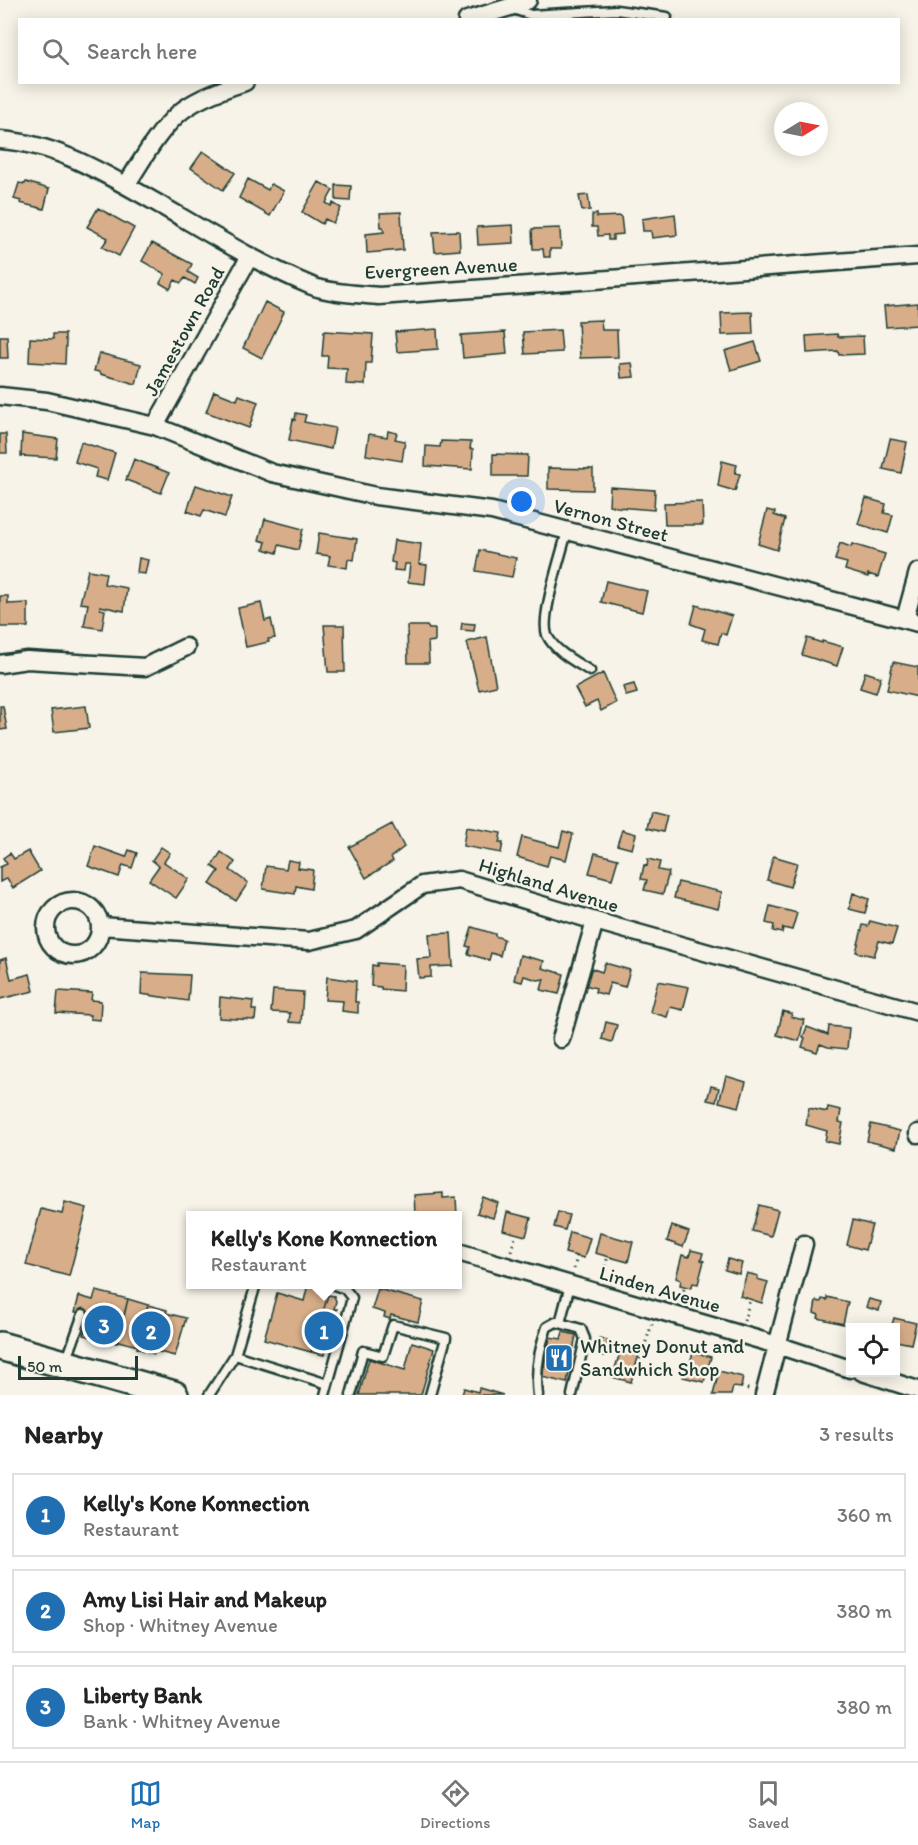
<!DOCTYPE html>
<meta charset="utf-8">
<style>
:root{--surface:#fff;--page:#f6f6f6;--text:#222;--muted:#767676;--line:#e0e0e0;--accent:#1f6fb2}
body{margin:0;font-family:Itim,sans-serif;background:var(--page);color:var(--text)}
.controls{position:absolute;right:18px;bottom:18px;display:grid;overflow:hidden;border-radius:0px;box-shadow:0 3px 15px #0003}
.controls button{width:54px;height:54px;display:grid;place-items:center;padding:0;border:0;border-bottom:2px solid var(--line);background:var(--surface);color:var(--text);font:30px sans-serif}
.compass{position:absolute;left:774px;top:102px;width:54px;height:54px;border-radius:50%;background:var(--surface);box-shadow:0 3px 15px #0003;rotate:80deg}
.scale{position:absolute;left:18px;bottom:15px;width:120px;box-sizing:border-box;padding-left:6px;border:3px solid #1f3d34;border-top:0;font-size:16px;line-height:21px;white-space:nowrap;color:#1f3d34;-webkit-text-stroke:4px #f7f3e8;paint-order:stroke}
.you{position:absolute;left:522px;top:502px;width:21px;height:21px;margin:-15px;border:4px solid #fff;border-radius:50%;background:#1a73e8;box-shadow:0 0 0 9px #1a73e833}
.badge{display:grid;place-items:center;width:39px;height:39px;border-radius:50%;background:var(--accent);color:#fff;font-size:20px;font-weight:700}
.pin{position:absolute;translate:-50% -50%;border:3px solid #fff;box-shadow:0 2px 6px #0006}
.popup{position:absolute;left:186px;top:1211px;width:276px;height:78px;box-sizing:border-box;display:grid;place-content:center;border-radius:0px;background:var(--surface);filter:drop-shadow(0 2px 4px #0005);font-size:20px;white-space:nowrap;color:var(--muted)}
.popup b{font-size:22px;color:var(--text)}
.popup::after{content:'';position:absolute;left:50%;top:100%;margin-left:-12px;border:12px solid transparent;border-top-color:var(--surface)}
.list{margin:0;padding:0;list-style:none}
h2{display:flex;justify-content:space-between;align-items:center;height:78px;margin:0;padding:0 24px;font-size:26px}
h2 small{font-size:20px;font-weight:400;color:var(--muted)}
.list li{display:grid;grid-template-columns:39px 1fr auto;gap:18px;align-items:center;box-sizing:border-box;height:84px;margin:0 12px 12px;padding:0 12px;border:2px solid var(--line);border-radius:0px}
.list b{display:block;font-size:22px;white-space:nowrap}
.list p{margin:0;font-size:20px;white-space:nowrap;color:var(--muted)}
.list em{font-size:20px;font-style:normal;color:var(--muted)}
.icon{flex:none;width:33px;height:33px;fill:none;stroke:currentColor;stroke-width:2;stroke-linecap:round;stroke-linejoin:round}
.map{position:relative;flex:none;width:918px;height:1395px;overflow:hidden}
.search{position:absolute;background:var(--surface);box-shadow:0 3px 15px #0003;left:18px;right:18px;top:18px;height:66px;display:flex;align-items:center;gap:15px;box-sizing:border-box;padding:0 21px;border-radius:0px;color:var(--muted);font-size:22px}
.sheet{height:366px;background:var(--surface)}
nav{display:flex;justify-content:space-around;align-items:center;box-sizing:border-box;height:84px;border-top:2px solid var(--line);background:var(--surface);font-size:16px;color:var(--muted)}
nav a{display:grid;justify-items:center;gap:3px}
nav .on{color:var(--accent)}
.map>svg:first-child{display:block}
</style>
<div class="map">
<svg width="918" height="1395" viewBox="0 0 918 1395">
<rect width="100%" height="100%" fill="#f7f3e8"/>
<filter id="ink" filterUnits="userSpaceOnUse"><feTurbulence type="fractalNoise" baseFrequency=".0167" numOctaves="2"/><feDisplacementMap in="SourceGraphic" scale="12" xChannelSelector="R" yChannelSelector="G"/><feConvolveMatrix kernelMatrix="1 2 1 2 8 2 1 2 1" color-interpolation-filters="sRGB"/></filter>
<g filter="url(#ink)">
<path fill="#d7ae89" stroke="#1f3d34" stroke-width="1.5" d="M203,151L235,173L223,190L191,168Z
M248,179L268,190L271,184L284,191L270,216L239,198Z
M26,182L49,189L44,209L20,203L21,201L14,199L19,183L25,184Z
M319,182L333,190L326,203L331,206L333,203L341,208L333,223L325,219L322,224L302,212Z
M336,185L351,186L350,201L336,200Z
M588,195L590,210L582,211L579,196Z
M98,208L134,228L119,256L102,247L108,238L87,227Z
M401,212L403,250L367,253L366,234L384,232L383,227H381L380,213Z
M597,214V217L621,216L623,234L613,235V240H608V235L598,236L597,227H592V215Z
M675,214L677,235L652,238L651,231H643L642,219Z
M513,225L514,243L478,245L477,227Z
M560,228L561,249H550V257H544L543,249H533L532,229Z
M459,231L460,250L435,252L433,232Z
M152,243L192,264L188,272L198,278L195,284L185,278L181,283L175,280L170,289L160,283L165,274L142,261Z
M265,302L284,312L262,358L243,348Z
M918,303V325L886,327L884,306Z
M752,312L753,334L722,335L721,313Z
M601,320L602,330H617L618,357L580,358L578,321Z
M437,329L438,349L397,352L395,332Z
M560,330L562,352L525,354L523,332Z
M324,331L373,334L371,363H366L365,385L346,384L347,369L327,368L328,356H322Z
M505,332L507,354L463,358L461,335Z
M53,334H65V340L66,341L65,364L29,362L30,338L53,339Z
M837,334L838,337L863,336L864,354L839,355L838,351L807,353L806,336Z
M0,336H7L8,358H0Z
M755,342L761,361L731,370L725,351Z
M99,353L141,364L136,384L101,374L100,372L94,371Z
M632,363L634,377L621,378L620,364Z
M214,391L237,400L239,395L258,402L249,428L206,412Z
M296,413L306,415L304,422L335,428L331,449L289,440L293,419L295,420Z
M388,431L397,433L395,439L405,441L402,461L366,455L369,434L387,437Z
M0,434H6L7,453H0Z
M22,434L58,439L56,458L21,456Z
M890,439L907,442L901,473L883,469Z
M441,441L471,442L470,449H473L472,469L425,466L426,446L440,447Z
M81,442L115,453L107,480L95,477L97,469L75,462Z
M493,454L528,455L527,476H493Z
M134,459L169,473L161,493L126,480Z
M722,461L737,465L735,473L740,474L735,491L718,486Z
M548,468L593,469V490L548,489Z
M196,485L232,497L225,517L204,510L201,516L187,511Z
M610,487L655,490L654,510L617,507L609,505Z
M866,498L886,504L884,513L893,515L888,533L858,524Z
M702,502L703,525H665L664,503Z
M767,510L775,512L774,515L785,519L777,550L758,544Z
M265,519L303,529L298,550L279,545L277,553L264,549L266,542L259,540Z
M319,533L357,539L354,560L348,559L347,568L328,565L330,556L316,554Z
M394,540L421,544L419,564L427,565L425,584L408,582L410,564H405L404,571L394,570L395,563L391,562Z
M840,543L851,547L852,544L885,554L878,577L868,574V577L845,570L847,563L835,560Z
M480,550L516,558L512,577L476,571Z
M139,558L148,560L145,574L137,573Z
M88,570L106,573L104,584L127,588L124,611L100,606V609L105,610L102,629L84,626L88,604L80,603Z
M606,581L647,591L642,612L601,602Z
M0,596H8V604L28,603V627H0Z
M261,603L265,621L271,619L275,638L268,639L269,642L246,647L238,608Z
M696,605L732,616L726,635L721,633L718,644L702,640L705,629L691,624Z
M462,623L475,624L474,631L461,630Z
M324,625H344L345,672H328Z
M407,626H427L429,629H435V641L428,642L429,663H408Z
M487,637L496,686L479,690L467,642Z
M807,638L822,643V641L843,647L837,666L802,655Z
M893,662L918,667V697L887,690Z
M865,672L881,677L876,693L860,688Z
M603,673L616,703L601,711L597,701L585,707L575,688Z
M634,684L637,693L626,696L623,687Z
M0,706H3L7,729L0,730Z
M86,706L89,728L54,732L51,710Z
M651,811L667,815L663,832L647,828Z
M392,824L404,847L391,857L393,861L366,878L349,847Z
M466,827L501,833L499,843H503L501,853L463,846Z
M622,830L636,834L632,849L617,845Z
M563,831L573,834L566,860L550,856L547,866L517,857L522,837L559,847Z
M95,846L126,857L129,850L137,853L132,868L123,865L119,877L88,866Z
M161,847L170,853L164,862L189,879L176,898L149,880L159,866L152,860Z
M28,851L40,871L13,888L7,878L0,882V867L7,864L3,858L10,853L14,859Z
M221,852L235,862L230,870L248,883L236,901L210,884L219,871L212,866Z
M595,853L618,859L612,879L589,873Z
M773,856L797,863L790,887L767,880Z
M648,859L660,862L658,870L669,872L663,894L644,890L647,880L641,879L644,865L647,866Z
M288,860L299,862L298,868L313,870L311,889L296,886L295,894L263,889L266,866L286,869Z
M678,882L722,892L718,909L674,898Z
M853,893L869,899L865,913L849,909Z
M770,906L797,913L792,930L783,928L782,933L773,931L774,925L766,923Z
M870,921L897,928L892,944L879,941L874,956L856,952L863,925L868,926Z
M472,927L495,934V936L504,939L500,956L491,953L489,960L468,954L470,947L466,946Z
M451,933L453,966L431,967V977L419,978L417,959L431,958L429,934Z
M520,955L544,961L542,968L564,974L559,994L541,990L544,979L538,980L524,976L522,982L514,980Z
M6,958L11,979L30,974L34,991L0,999V960Z
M377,963L403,965L402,991L381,989V987L371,986L372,965L377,966Z
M605,963L630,970L625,987L610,983L606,995L595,992L596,988L585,985L590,968L602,972Z
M142,973L190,975L188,1001L141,994Z
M327,977L356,981L355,1002H358V1013L342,1011L343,1001L325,1000Z
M658,981L689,987L683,1010L670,1007L667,1017L650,1012Z
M273,990L303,992L301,1023L289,1022L290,1013L271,1012Z
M58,991L92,993L91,1000L101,1001L100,1020L90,1019V1015L56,1013Z
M220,997L253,1001L252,1010H256L255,1020L219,1018Z
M783,1011L792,1014L791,1017L804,1020L799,1041L777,1035Z
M606,1022L617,1025L612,1042L602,1039Z
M829,1026L849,1028L847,1049L828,1047L820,1044L817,1052L802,1047L805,1038L803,1037L807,1027L828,1035Z
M726,1076L746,1082L739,1107L719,1102Z
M711,1086L719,1088L716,1102L707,1100Z
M828,1107L841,1110L839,1122L843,1123L839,1144L825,1141L827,1131L806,1125L809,1108L827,1112Z
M871,1124L900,1131L896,1148L867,1141Z
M443,1193V1198L456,1197L457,1216H412V1213H415L414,1195Z
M483,1197L498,1203L493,1218L477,1213Z
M65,1202L87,1208L69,1276L26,1265L41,1209L62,1214Z
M759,1205L778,1210L771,1236L752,1231Z
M507,1212L531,1218L526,1236L503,1230Z
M558,1212L569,1215L565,1230L554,1227Z
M853,1220L872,1225L865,1250L847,1245Z
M672,1226L689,1232L683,1247L667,1241Z
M570,1232L590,1238L584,1258L565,1253Z
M600,1233L633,1242L628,1262L595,1253Z
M691,1250L703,1253L701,1260L704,1261L698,1284L693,1283L691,1288L680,1285L681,1280L676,1278L682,1255L689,1257Z
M728,1259L742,1263L739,1274L725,1270Z
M747,1273L758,1276L757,1279L768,1282L762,1303L740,1296Z
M308,1284L322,1286L320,1293L328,1295L311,1352L264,1339L277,1293L304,1301Z
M378,1289L423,1301L418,1322L391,1315L390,1319L384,1317L385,1313L372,1309Z
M96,1291L128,1299L117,1343L84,1335L89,1315L75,1312L79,1296L93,1300Z
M328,1295L334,1296L336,1301L334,1309H337L324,1355L311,1352Z
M827,1297L848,1302L843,1324L818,1318L819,1315L814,1313L816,1301L821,1302L822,1299L827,1300Z
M128,1299L148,1305L138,1346L118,1341Z
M869,1299L881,1302L879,1311L866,1307Z
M148,1305L167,1310L154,1354L137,1348Z
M166,1313L186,1318L175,1356L155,1351Z
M894,1318L916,1323L911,1344L896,1341V1328H891Z
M563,1332L576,1335L567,1383L542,1377L550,1337L561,1339Z
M599,1338L608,1340L604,1356L595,1354Z
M412,1342L434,1349L421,1395H359L369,1359L405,1370Z
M622,1347L640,1351L631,1382L612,1377Z
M693,1352L711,1357L704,1382L683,1377L686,1366L689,1367Z
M719,1371L743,1377L741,1388L733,1387L731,1395H713Z
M464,1388L478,1392L479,1388L503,1395H462Z"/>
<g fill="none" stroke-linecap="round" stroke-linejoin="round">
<g stroke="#1f3d34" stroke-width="13">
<path id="service" d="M510,8L531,15L616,10L667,17
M567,531C562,553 540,616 547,635C554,651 576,662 590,671
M560,1323L570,1285
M235,1355L328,1384
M66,1362L83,1314
M209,1395L235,1355L256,1284
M325,1395L352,1298L345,1289L331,1284
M351,1395L363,1351L383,1356L393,1325L446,1338L430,1395
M538,1395C535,1372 539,1349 547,1327L556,1322L581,1329L585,1339L572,1395"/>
</g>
<g stroke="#1f3d34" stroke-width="21">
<path id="minor" d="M467,20L510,7L528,0
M0,140C52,143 98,170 143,195C198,226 253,262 312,286C328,293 361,294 379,296L918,256
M126,185C142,161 156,134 178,114C193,100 226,88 245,82
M0,396L47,401L155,426L272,473L376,496L492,511L918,623
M155,426L250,256
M905,619L918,572
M0,664L27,660L145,667L186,647
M46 928a27 27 0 1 1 54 0a27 27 0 1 1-54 0Z
M101,926L309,941L356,930L422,885L459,880L595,921L918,1012
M561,1039L595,921
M918,1134V1133
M458,1252L777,1345L850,1369
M862,1372L918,1390
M764,1395L804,1244"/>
</g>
<g stroke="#1f3d34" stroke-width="32">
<path id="primary" d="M0,1346L174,1395"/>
</g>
<path stroke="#1f3d34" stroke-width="3" stroke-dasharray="1.5 4.5" stroke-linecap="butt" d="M511,1251L516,1234
M574,1269L577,1256
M602,1278L608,1256
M680,1302L685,1286
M744,1321L750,1300
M638,1365L652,1324
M741,1387L751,1390"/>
<use href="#service" stroke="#f7f3e8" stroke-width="8"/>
<use href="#minor" stroke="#f7f3e8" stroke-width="16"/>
<use href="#primary" stroke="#f7f3e8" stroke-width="27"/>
</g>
</g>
<defs>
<g id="restaurant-square" transform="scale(1.5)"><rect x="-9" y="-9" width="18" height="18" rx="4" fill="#1f6fb2" stroke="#f7f3e8"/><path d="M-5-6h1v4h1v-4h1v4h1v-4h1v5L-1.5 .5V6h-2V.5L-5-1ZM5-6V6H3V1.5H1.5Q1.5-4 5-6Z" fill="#fff"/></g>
</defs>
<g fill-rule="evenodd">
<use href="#restaurant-square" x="559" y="1358"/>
</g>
<g text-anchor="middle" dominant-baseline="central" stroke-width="5" stroke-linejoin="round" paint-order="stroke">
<g font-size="20" fill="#1f3d34" stroke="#f7f3e8">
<text transform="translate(441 268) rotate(-3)">Evergreen Avenue</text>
<text transform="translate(184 331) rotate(-61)">Jamestown Road</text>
<text transform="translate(611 520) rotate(15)">Vernon Street</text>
<text transform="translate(549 885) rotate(17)">Highland Avenue</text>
<text transform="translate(660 1289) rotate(16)">Linden Avenue</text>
</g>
<g font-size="20" fill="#1f3d34" stroke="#f7f3e8" text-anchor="start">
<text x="580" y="1346">Whitney Donut and<tspan x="580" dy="23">Sandwhich Shop</tspan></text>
</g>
</g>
</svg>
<div class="controls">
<button><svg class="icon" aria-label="locate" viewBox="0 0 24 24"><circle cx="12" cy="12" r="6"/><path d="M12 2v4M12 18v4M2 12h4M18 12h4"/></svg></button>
</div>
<svg class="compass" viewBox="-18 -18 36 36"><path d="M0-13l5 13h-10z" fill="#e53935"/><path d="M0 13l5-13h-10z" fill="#767676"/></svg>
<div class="scale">50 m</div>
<div class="you"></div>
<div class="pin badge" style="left:324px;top:1331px">1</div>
<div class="popup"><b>Kelly's Kone Konnection</b>Restaurant</div>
<div class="pin badge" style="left:151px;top:1331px">2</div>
<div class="pin badge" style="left:104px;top:1325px">3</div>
<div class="search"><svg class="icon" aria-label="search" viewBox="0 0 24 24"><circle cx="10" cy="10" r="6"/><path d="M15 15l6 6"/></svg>Search here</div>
</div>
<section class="sheet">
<h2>Nearby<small>3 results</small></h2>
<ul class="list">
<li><span class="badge">1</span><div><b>Kelly's Kone Konnection</b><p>Restaurant</p></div><em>360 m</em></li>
<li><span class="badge">2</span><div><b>Amy Lisi Hair and Makeup</b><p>Shop · Whitney Avenue</p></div><em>380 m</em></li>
<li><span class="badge">3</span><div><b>Liberty Bank</b><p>Bank · Whitney Avenue</p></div><em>380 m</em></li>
</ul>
</section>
<nav>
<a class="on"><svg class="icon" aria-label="map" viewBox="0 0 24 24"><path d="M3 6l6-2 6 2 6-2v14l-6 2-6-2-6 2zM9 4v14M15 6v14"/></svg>Map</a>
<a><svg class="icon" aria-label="directions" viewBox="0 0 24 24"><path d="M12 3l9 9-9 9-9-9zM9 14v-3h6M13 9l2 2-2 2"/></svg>Directions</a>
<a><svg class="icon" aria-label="saved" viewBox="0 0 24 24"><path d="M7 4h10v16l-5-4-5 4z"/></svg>Saved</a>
</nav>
